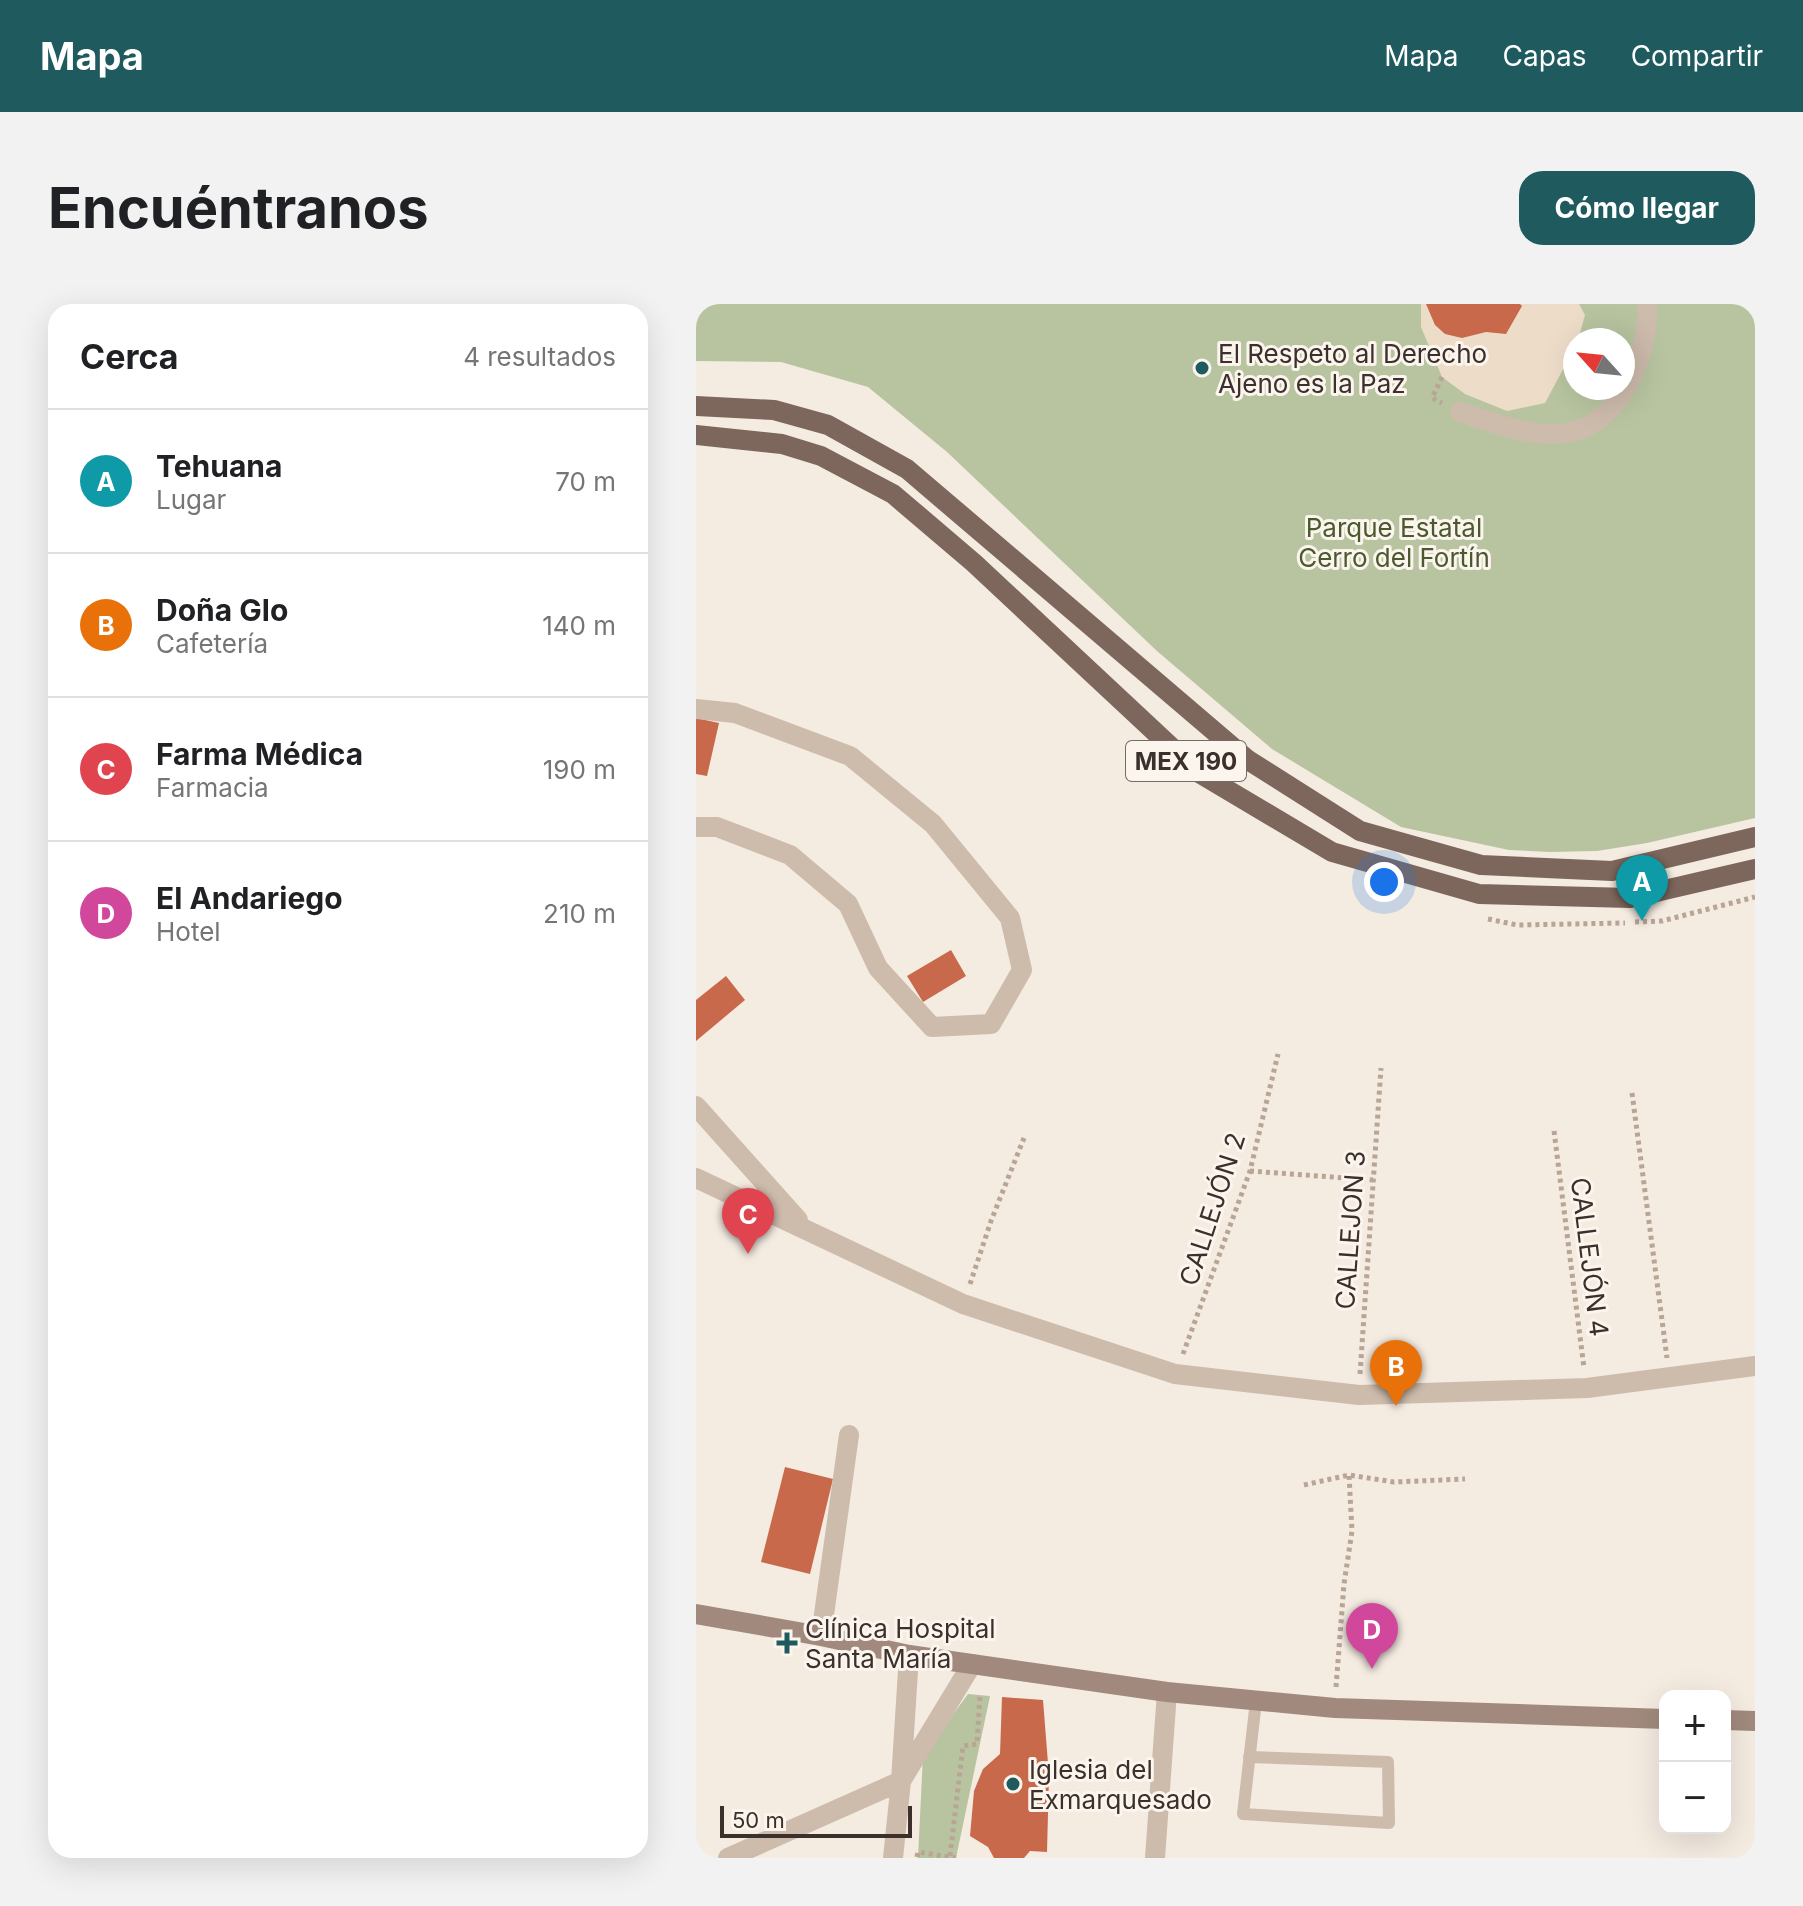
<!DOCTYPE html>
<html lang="es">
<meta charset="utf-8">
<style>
:root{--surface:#fff;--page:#f2f2f2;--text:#202124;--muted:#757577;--line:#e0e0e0;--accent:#1f5a5e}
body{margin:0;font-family:Inter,sans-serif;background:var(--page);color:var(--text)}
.controls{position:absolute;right:24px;bottom:24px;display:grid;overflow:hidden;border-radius:16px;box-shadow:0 8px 32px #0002}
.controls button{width:72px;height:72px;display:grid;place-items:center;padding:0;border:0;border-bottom:2px solid var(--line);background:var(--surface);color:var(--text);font:40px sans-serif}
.compass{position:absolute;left:867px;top:24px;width:72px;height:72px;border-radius:50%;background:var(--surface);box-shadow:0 8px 32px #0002;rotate:297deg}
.scale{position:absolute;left:24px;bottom:20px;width:192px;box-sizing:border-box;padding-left:8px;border:4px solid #3b302b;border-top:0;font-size:22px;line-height:28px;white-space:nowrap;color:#3b302b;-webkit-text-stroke:6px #fbf5ee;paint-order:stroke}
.you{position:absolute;left:688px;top:578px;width:28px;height:28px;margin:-20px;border:6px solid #fff;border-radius:50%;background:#1a73e8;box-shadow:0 0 0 12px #1a73e833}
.badge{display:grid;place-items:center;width:52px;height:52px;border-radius:50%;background:var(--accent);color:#fff;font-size:26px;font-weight:700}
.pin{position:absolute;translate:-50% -66px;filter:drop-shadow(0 2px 4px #0008)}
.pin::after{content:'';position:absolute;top:42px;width:28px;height:24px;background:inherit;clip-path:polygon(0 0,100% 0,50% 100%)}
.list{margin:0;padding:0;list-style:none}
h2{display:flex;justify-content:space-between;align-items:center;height:104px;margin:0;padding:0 32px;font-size:34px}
h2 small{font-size:26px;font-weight:400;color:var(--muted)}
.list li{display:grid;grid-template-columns:52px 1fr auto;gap:24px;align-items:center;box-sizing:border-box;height:144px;padding:0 32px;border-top:2px solid var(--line)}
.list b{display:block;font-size:30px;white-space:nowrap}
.list p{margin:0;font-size:26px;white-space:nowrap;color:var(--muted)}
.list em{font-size:26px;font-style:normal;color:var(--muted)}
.map{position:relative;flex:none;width:1059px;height:1554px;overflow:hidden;border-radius:24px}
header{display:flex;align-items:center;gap:48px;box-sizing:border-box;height:112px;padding:0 40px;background:var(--accent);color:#fff}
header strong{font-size:38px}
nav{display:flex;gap:44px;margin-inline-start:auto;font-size:28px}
.intro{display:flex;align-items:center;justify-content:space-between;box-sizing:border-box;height:192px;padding:0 48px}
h1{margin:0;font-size:56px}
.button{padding:20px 36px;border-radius:24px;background:var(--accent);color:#fff;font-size:28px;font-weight:700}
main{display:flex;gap:48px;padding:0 48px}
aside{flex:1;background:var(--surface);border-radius:24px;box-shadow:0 8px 32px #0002}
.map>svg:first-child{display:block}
</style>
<header>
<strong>Mapa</strong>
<nav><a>Mapa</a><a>Capas</a><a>Compartir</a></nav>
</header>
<div class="intro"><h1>Encuéntranos</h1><a class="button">Cómo llegar</a></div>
<main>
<aside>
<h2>Cerca<small>4 resultados</small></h2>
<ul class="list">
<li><span class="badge" style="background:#0f9aa8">A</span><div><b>Tehuana</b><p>Lugar</p></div><em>70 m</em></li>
<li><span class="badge" style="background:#e8710a">B</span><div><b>Doña Glo</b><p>Cafetería</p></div><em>140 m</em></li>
<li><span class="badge" style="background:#e0444e">C</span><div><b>Farma Médica</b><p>Farmacia</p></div><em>190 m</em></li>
<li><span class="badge" style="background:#d1479c">D</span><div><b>El Andariego</b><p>Hotel</p></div><em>210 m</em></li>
</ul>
</aside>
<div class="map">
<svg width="1059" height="1554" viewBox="0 0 1059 1554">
<rect width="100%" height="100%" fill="#f4ebe1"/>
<path fill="#b8c4a0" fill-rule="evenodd" d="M0,0H1059V514L951,539L901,547L854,548L813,546L705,523L576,445L461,347L251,148L172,83L85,58L0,57ZM879,36H927V84H879Z
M272,1390L294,1392L260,1554H222L227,1451Z"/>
<path fill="#ecdcc8" d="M725,0H883L889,11L882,36H879V43L849,99L811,107L769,90L746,73L725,23Z"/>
<path fill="#c8694b" d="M730,0H824L826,2L810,30L790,28L766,34L749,30L739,21Z
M0,414L23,419L11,472L0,470Z
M255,646L270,672L227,698L211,672Z
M30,672L49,696L0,737V696Z
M89,1163L137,1175L114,1270L65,1258Z
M306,1393L347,1396L353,1472L351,1548L334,1547L328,1554H298L292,1543L274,1532L278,1487L287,1465L304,1450Z"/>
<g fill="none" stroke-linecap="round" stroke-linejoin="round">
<path stroke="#b9a596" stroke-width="5" stroke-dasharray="4 4" stroke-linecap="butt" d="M875,51L879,53
M746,73L736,94L746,99
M792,615L821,621L929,619
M939,618L966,617L1059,593
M936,789L971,1054
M858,827L888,1064
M554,867L677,876
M274,980L295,917L328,834
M487,1050L554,867L582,750
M664,1070L685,764
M608,1181L653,1171L698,1178L769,1175
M640,1383L648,1280L656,1227L653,1171
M254,1552L267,1442L281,1440L284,1391
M221,1553L222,1548L260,1554"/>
<path stroke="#cdbbac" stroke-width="12" d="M553,1453L692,1458L693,1519L547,1510L560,1397"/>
<path stroke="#cdbbac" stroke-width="20" d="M764,108C797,119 844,137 879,127C927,114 954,45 951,0
M0,405L39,409L154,452L237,520L314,614L326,666L295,720L236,723L182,664L152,600L94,551L21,523H0
M0,802L102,916
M0,874L267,1000L479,1070L663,1091L891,1084L1059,1062
M125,1332L153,1131
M32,1554L205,1477L213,1351
M197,1554L205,1477L276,1360
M459,1554L471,1388"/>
<path stroke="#a18a7d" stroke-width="20" d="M0,1310L125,1332L213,1351L471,1388L639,1404L969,1415
M1029,1416L1059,1417"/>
<path stroke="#7d675c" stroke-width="20" d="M0,102L78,106L132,121L211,165L552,456L664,527L785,561L916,567L1059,533
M0,131L86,140L125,152L197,190L278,259L503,469L636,548L783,590L934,594L1059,565"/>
</g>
<g fill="#1f5a5e" stroke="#fbf5ee" stroke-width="3">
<circle cx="506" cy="64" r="8"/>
<path d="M87 1327h8v8h8v8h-8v8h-8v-8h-8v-8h8z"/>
<circle cx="317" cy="1480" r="8"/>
</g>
<g text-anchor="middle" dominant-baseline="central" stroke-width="6" stroke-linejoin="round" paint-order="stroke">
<rect fill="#fbf5ee" stroke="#756b66" stroke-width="2" x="430" y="437" width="120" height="40" rx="6"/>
<g font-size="24" font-weight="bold" fill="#3b302b">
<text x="490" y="457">MEX 190</text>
</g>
<g font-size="26" fill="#3b302b" stroke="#fbf5ee" text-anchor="start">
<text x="522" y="49">El Respeto al Derecho<tspan x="522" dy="30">Ajeno es la Paz</tspan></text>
<text x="109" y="1324">Clínica Hospital<tspan x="109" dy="30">Santa María</tspan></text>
<text x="333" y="1465">Iglesia del<tspan x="333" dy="30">Exmarquesado</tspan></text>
</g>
<g font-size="26" fill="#4a5a2e" stroke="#fbf5ee">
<text x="698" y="223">Parque Estatal<tspan x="698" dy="30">Cerro del Fortín</tspan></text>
</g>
<g font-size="26" fill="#3b302b" stroke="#fbf5ee">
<text transform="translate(516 905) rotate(-72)">CALLEJÓN 2</text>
<text transform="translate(654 926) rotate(-86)">CALLEJON 3</text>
<text transform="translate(894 953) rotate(83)">CALLEJÓN 4</text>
</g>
</g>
</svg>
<div class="controls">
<button>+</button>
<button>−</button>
</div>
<svg class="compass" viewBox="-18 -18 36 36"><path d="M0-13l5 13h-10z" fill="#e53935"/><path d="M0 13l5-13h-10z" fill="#757577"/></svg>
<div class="scale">50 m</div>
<div class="you"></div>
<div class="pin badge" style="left:946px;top:617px;background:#0f9aa8">A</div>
<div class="pin badge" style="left:700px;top:1102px;background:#e8710a">B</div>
<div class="pin badge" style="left:52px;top:950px;background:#e0444e">C</div>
<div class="pin badge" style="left:676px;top:1365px;background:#d1479c">D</div>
</div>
</main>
